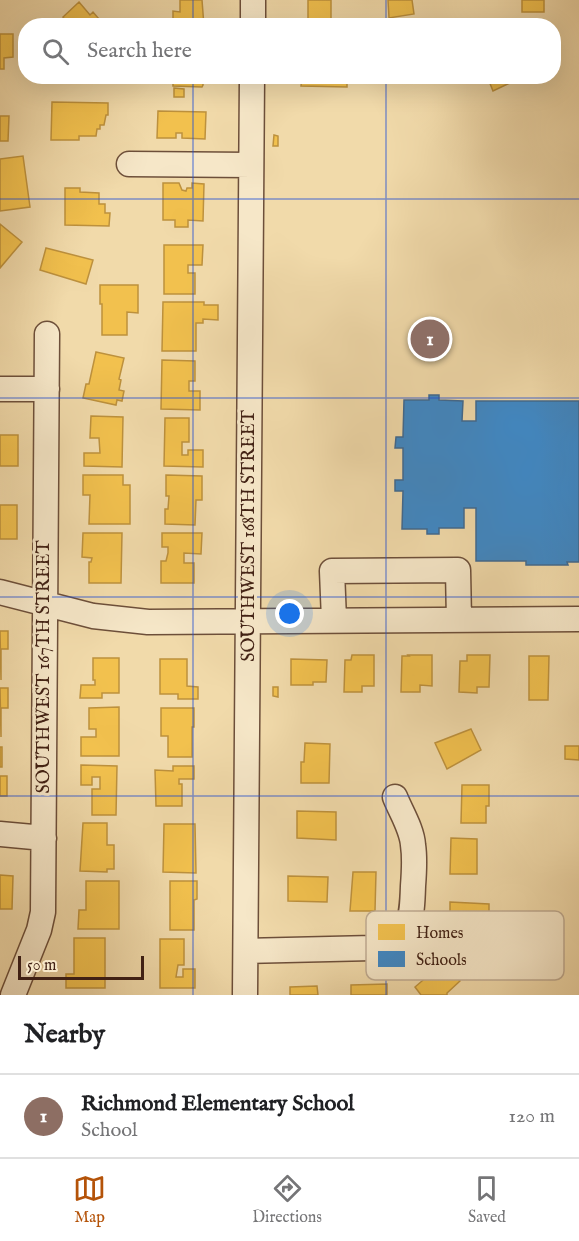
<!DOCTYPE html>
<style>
:root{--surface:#fff;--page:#f2f2f2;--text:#202124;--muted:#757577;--line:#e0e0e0;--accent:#b45309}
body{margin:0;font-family:"IM FELL English",serif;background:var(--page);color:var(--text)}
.scale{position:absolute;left:18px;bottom:15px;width:126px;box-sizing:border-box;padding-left:6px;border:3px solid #412114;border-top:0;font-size:16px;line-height:21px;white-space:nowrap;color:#412114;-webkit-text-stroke:4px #f6e7c8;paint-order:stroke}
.you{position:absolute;left:290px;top:614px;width:21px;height:21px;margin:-15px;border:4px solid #fff;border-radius:50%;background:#1a73e8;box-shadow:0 0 0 9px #1a73e833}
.badge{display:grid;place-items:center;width:39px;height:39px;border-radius:50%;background:var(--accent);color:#fff;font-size:20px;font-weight:700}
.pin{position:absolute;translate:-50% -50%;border:3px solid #fff;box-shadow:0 2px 6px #0006}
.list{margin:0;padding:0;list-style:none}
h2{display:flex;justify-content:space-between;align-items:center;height:78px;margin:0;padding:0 24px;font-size:26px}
h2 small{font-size:20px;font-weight:400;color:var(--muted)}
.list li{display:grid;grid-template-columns:39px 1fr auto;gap:18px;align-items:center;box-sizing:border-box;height:84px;padding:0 24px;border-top:2px solid var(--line)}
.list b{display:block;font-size:22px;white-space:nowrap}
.list p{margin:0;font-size:20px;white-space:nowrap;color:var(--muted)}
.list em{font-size:20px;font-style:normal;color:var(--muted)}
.icon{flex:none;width:33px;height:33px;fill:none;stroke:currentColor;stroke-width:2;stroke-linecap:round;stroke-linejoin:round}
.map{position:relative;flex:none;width:579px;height:995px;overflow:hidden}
.search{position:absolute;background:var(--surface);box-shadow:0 6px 24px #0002;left:18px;right:18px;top:18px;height:66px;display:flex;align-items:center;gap:15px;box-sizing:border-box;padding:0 21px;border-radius:24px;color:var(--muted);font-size:22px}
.sheet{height:162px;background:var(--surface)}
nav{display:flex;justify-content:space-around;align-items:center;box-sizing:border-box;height:84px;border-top:2px solid var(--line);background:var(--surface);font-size:16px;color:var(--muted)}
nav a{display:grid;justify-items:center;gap:3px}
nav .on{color:var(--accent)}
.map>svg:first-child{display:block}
</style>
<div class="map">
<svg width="579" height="995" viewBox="0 0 579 995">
<rect width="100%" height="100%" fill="#f1daaa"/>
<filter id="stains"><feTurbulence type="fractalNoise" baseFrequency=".00333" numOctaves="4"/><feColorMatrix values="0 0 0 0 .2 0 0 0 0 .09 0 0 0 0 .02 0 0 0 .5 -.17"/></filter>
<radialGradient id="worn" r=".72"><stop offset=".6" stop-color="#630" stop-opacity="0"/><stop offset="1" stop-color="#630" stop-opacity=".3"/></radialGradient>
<path fill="#f2c14e" stroke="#bd913d" stroke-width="1.5" d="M180,0H202L204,26H173V11L180,12Z
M308,0H331V23L308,22Z
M388,0H412L414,14L389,18Z
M522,0H544V12H522Z
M79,2L90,15L93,12L105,26H70L63,17Z
M0,34H13V57L4,58V69H0Z
M173,76H203V85L202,87L173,86Z
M302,76H347V87L301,86Z
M487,76H510L512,82L493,91Z
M174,88L184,89V97H174Z
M52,102L108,103V115H106L104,125H100V129H97L96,136H79V140H51Z
M158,111L206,112L205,139L182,138V133H176V138H157Z
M0,116H9L8,141H0Z
M274,135L278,136V146H273Z
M23,156L30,207L0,211V159Z
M163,183H179L182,190L186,191L187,188H192V183L204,184L203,221L188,220V227H175V220H163Z
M65,188H80V192L99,193V204H105V213H110L109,226L65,225Z
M0,224L22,242L0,268Z
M164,245H203L202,265H188V273H195V294H164Z
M46,248L93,260L86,284L40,270Z
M100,285H138V313L127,312V335H102V304H100Z
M163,302H204V305H218V320L203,319V323H196V351H162Z
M96,352L124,358L119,379L121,380L119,390L124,391L122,401L117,400L116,405L83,398L86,384H89Z
M162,360L195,361V381H189V391H200V410L161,409Z
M91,416L123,417L122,467L84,466V453H100L99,438H90Z
M165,418H189V442H182V455H188V450H203V467L164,466Z
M0,435H18V466H0Z
M83,475H123V485H130V524H89L90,495H83Z
M166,475L202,476V500H196L195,525L165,524V509H168L169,496H166Z
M0,505H17V539H0Z
M83,533H122L121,583H89V562H91L92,558L82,557Z
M162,533H202L201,554L184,553V563H194V583H161V561H166L168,553V547H162Z
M0,631H8V649H1V680Z
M352,655H374V686H362V692H344L345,660H351Z
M408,655H432V686L420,685V692H401L402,656H409Z
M467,655H490L489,687H477V693L459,692L460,661H467Z
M529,656H549L548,700H529Z
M93,658H119V693H102V698H80L81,685H95V680H93Z
M160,659H187V686L198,687V699H178V694H160Z
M291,659L327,660L326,682H313V685H291Z
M273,687H278V697L273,696Z
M0,688H8V708H1V737Z
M119,707V756H81V737H96V729H89V708Z
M161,708H194V727H192V757H168V736H161Z
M471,729L481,750L447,769L435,743Z
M305,743L330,744L329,783H301V762H304Z
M565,746H579V760L565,759Z
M0,747H2V767H0Z
M81,765L117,766L116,815H92V789H100V777H92V785H81Z
M173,766H194V779H179V784H182V806H156L155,770L173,771Z
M0,776H7V796H0Z
M462,785H489V806H486V823H461Z
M297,811L336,812V840L297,838Z
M83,823H107V845H114V869H107V872L80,871Z
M164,824H195L196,873L163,872Z
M451,838L477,839V874H450Z
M353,872H376L375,911H350Z
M0,875L13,876L12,909H0Z
M288,876L328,877L327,902L288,901Z
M86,881H119V929H78L79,910H86Z
M170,881H197V899L194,900V930H170Z
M450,902L489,904V928L450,930Z
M74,938H105V988H66V974H74Z
M160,939H184V965H178L176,977H183V969H195V988H160Z
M444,962L460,981L447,993V995H421L415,987Z
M387,984V995H351V985Z
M317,986L318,995H290V987Z"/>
<path fill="#3f88c5" stroke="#406990" stroke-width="1.5" d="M429,395H439V400L463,401L462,421H476V401H579V562H567L568,565H526V561H476V508H464V528H439V534H427V529H402L403,491H395V480H403V448H395L396,437H403L404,400H429Z"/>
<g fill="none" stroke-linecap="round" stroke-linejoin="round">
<g stroke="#6d4f3a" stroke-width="27">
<path id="minor" d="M253,26V0
M129,164L251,165
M0,389H47
M0,592L93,616L148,622L579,619
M334,620L332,571L458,570L459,620
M0,834L44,838
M246,951L373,948C411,941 412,919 413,886C414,873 415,858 413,845C412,829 401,812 395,797
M13,995L39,930L43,912L47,334
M245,995L252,76"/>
</g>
<use href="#minor" stroke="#f6e7c8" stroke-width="24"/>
</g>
<path fill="none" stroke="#1d4ed8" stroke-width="1.5" stroke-opacity="0.55" d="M193,0V26M386,0V26M193,76V995M386,76V995M0,199H579M0,398H579M0,597H579M0,796H579"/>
<g text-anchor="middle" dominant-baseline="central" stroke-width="6" stroke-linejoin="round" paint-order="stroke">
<g font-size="18" fill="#412114" stroke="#f6e7c8">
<text transform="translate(249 536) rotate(-90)">SOUTHWEST 168TH STREET</text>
<text transform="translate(44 667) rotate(-90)">SOUTHWEST 167TH STREET</text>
</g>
</g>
<rect x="366" y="911" width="198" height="69" rx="9" fill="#f6e7c8" stroke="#c0ac92" stroke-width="1.5"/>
<rect x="378" y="924" width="27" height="16" fill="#f2c14e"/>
<rect x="378" y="951" width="27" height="16" fill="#3f88c5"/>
<g font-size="16" fill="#412114">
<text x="416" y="938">Homes</text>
<text x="416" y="965">Schools</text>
</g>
<rect width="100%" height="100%" filter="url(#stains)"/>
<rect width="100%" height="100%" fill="url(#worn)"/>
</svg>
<div class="scale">50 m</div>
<div class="you"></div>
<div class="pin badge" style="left:430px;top:339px;background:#8d6e63">1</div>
<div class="search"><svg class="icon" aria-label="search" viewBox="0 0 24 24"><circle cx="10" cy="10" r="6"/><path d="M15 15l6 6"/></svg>Search here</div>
</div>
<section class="sheet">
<h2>Nearby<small></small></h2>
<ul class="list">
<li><span class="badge" style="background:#8d6e63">1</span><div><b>Richmond Elementary School</b><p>School</p></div><em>120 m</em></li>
</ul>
</section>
<nav>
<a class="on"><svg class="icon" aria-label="map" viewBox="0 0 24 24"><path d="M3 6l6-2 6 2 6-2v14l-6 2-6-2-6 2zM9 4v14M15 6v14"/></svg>Map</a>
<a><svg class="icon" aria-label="directions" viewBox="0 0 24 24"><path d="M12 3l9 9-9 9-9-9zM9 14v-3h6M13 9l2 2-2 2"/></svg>Directions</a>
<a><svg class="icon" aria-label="saved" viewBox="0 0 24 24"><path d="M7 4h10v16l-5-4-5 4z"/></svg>Saved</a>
</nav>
